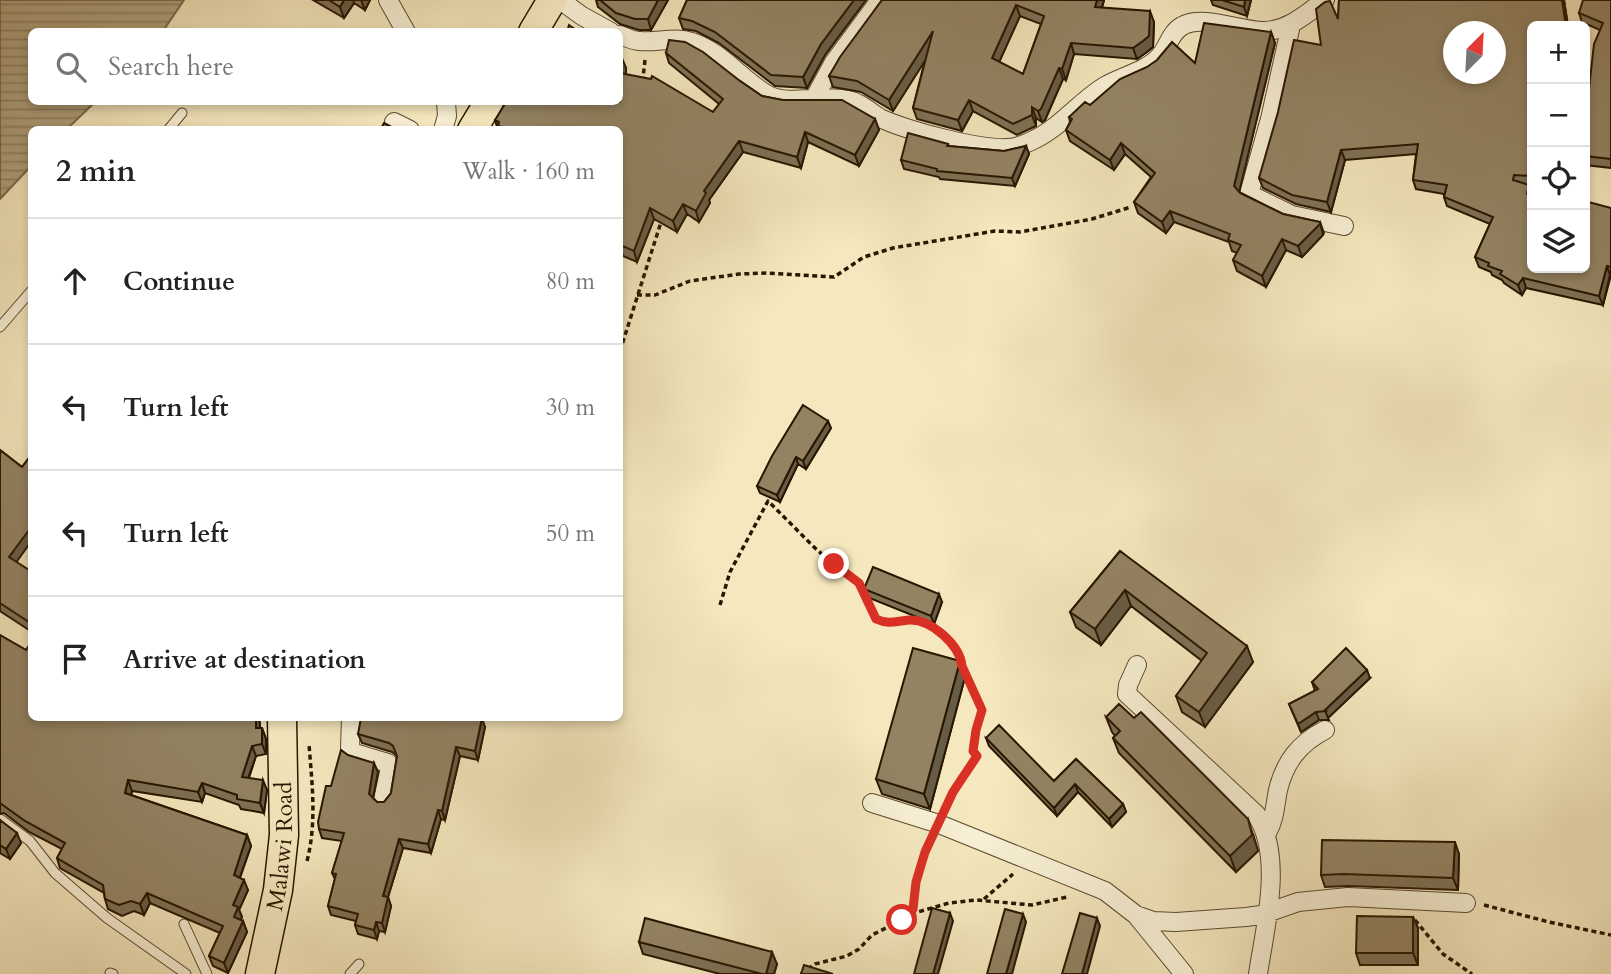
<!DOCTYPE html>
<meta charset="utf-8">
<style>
:root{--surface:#fff;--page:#f6f6f6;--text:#222;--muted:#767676;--line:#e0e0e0}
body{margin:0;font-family:Cardo,serif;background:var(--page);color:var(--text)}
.controls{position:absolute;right:21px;top:21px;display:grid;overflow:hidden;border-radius:10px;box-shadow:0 4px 10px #0003}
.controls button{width:63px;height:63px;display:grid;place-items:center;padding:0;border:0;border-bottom:2px solid var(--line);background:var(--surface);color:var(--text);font:35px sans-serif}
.compass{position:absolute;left:1443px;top:21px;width:63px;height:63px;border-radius:50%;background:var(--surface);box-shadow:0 4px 10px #0003;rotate:24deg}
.stop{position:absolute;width:21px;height:21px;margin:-16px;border:5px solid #d93025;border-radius:50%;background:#fff}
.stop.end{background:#d93025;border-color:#fff;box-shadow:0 2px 7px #0008}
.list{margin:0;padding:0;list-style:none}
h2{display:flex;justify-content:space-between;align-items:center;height:91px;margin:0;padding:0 28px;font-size:30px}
h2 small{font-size:23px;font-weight:400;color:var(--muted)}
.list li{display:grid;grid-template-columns:46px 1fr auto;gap:21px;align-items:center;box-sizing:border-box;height:126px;padding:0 28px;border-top:2px solid var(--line)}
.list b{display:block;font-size:26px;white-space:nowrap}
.list em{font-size:23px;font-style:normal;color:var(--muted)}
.icon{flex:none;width:38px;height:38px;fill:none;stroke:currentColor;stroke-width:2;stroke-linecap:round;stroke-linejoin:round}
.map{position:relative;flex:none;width:1611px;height:974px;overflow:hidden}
.search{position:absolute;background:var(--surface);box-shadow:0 4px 10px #0003;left:28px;top:28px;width:595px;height:77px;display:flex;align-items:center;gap:18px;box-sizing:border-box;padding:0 24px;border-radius:10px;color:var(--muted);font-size:26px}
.panel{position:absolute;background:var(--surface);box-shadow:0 4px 10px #0003;left:28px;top:126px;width:595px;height:595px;border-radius:10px}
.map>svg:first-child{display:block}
</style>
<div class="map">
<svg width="1611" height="974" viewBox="0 0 1611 974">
<defs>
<pattern id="water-rules" width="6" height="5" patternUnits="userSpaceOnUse" patternTransform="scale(1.75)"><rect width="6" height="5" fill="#b0a17d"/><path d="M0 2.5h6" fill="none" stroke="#8f8264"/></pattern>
</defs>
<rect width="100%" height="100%" fill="#f5e8be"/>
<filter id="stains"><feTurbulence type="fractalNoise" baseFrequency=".00286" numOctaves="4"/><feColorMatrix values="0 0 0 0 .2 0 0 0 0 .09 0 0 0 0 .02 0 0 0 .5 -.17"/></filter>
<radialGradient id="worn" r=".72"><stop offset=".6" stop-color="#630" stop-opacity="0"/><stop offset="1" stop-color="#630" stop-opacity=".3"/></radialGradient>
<path fill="url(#water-rules)" stroke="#7a694b" stroke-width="2" d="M0,0H184L163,31L32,32V102H95L67,129L32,130L31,166L0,199Z"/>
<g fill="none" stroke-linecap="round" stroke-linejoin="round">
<g stroke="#5c4a30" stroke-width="11">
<path id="service" d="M168,130L182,113
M0,327L32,290
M0,819L30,841L55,873L107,918L186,974
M184,924L207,974
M110,973L113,974
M350,974L359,964"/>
</g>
<g stroke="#5c4a30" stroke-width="20">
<path id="minor" d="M388,0L406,32
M560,0L582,16L611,32
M1291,25L1270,119L1249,194L1292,215L1344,226
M620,35C626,37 633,41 640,41C657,43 674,36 692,42C723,52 743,82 770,96C789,105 825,94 848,100C860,102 870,112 880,118C905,130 994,155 1019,146C1058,133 1073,106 1105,86C1122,76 1147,71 1160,56C1168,47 1170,33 1182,26C1204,14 1241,32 1265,31C1289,30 1306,14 1325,0
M815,97L834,62L880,0
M394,122L410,130
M443,130L447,116L446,102
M1137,665L1128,685L1127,694L1256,814C1284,856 1265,927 1258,974
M351,718L350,749L355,753L388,763L390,768L383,800
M415,718H416
M872,803L939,824L1105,891L1136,915L1153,921L1176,922L1246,917L1261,915L1298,902L1348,897L1466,903
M1267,833C1275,819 1275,805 1278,790C1285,761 1300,743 1325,730
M1136,915L1184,974"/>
</g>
<g stroke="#291600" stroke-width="31">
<g id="primary">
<path d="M533,32L552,0"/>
<path d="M472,130L489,102"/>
<path id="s1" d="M260,974L278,890L284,835L282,718"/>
</g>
</g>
<path stroke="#291600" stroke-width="3.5" stroke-dasharray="5 3.5" stroke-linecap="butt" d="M645,60L643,78L645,79
M637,295H655L690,281L739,274L767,273L834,277L864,257L893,248L995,231L1020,232L1092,219L1131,207
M620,351L662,219
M720,605L730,572L768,501L815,548L840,570L859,583L876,619C892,627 899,619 913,621C956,626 966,678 982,710C978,724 967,743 977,756L953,792L945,808
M307,861C317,822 312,784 309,744
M984,899L1013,874
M1484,905L1549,922L1611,935
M911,914L949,903L976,900L1032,905L1067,897
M1415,920L1443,954L1472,974
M801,974L815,964L847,956L859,949L872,935L908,917L913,909L922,859L930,841"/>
<use href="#service" stroke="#f8f0d5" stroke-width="9"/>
<use href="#minor" stroke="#f8f0d5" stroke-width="18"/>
<use href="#primary" stroke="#f5e8be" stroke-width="28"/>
</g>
<path fill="#7e7155" stroke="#291600" stroke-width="2" fill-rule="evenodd" d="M313,0H370L365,10L354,3L344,18Z
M596,0H668L651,30H639L620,24L598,7Z
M687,0H866L825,55L807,88L775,86L719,43L696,31L683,29L679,18Z
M882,0H1104L1102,8L1154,22L1153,47L1147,52L1137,59L1074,54L1066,80L1063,79L1045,120L1042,122L1036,118V126L1017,135L973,111L962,131L917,119L913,108L925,60L893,111L861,92L833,87L829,76ZM1020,16L1041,24L1023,74L999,62Z
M1211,0H1251L1247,16L1213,5Z
M1339,0H1564L1568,26H1532V185H1529L1532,193V268L1611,208V275L1603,305L1526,288L1522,295L1504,283L1502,280L1492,275L1491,272L1479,267L1475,257L1490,224L1447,206L1444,197V194L1416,189L1413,180L1416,154L1345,160L1331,212L1296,204L1263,188L1259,178L1321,45L1338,19Z
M1611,0V168L1585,165V124L1600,30L1582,22L1579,13Z
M1271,32L1275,43L1239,192L1283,214L1320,222L1324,233L1323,235L1302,257L1286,250L1266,287L1237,271L1233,260L1237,253L1232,251L1229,242L1174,222L1166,233L1138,213L1134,202L1151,177L1125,154L1114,170L1070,141L1066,130L1070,122L1069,117L1090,105Z
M666,53L740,81L762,96L875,119L879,130L859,166L808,142L801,168L743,152L709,200L710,203L699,222L687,214L677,232L654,219L637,262L623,256L621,250H620V130H498L495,120L626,68V75L713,112L719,104L669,63Z
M948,144L949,146L1004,151L1026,146L1029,154L1015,186L940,179L939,177L904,169L901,160Z
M831,428L806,469L798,464L780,502L760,493L757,486Z
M0,450L22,467L32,454V540L16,562L32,572V632L0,611Z
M1120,551L1253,662L1205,727L1182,712L1176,696L1202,661L1131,606L1101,645L1076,627L1070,612Z
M864,589L942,602L934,624L867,597Z
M0,635L26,650L32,718H258L260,723V728H262L266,739V754L256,756L249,778L267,790L264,813L241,809L239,805L205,793L202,802L132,791L131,795L247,835L251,846L240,878L248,890L239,910L242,917L240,920L243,921L247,932L228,973L213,966L209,956L220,933L150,903L144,915L134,911L122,916L108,909L105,899L104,893L60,868L57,858L62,849L29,832L4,813L0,814Z
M960,661L965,677L930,809L882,794L876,779Z
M1370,678L1328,718L1329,720H1319L1301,732L1289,704L1315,691L1312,682Z
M1106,717L1253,834L1258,851L1236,872L1119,753L1113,738L1115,736L1112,732Z
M407,719L485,727L478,760L460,756L445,820L441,819L431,853L403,848L388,897L391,906L385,932L379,931L377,939L358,934L355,925L356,921L331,915L328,906L335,879L332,873L342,841L322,838L319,829L331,786L378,772L373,798L377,802H384L391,793L397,757L396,755L392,752L362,743L358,734Z
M986,738L1054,781L1076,759L1123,804L1126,812L1112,827L1078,792L1057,816L989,746Z
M0,820L21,843L10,859L0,853Z
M1459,854L1458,890L1349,886L1325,887L1321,875Z
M1413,917L1418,928V965H1360L1356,953Z
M639,942L777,964L774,974H720L643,954Z"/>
<path fill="#675c45" stroke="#291600" stroke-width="2" d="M344,0H353L354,3L344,18L340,7Z
M361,0H370L365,10Z
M658,0H668L651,30L648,19Z
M854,0H866L825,55L807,88L803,77L821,44Z
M1097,0H1104L1099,18L1095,7Z
M1245,0H1251L1247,16L1244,7Z
M1562,0H1564L1568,26H1566Z
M1016,5L1020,16L996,69L992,58Z
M1150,11L1154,22L1153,47L1147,52L1137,59L1133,48Z
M933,31L937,42L893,111L889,100Z
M1271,32L1275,43L1238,197L1234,186Z
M1071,43L1074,54L1066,80L1062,69Z
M622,58L626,68V75L620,78V69Z
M1059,68L1063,79L1045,120L1042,122L1038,111Z
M969,100L973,111L962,131L958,120Z
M1032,107L1036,118V126L1032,115Z
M875,119L879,130L859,166L855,155Z
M805,132L808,142L801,168L797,157Z
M739,141L743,152L709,200L710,203L699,222L696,211L704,191Z
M1121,143L1125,154L1114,170L1110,160Z
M1026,146L1029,154L1015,186L1012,178Z
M1341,150L1345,160L1331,212L1327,202Z
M1529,185L1532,193V198L1527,194Z
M683,204L687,214L677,232L673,221Z
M650,208L654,219L637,262L634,251Z
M1170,211L1174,222L1166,233L1162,222Z
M1320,222L1323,235L1302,257L1298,246Z
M1282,239L1286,250L1266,287L1262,276Z
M1607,266L1610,275L1603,305L1599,296Z
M1523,278L1526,288L1522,295L1518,285Z
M828,421L831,428L806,469L803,461Z
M796,457L798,464L780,502L777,495Z
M31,526L32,540L13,567L9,557Z
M1125,590L1131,606L1101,645L1095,629Z
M939,594L942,602L934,624L931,616Z
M1247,646L1253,662L1205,727L1199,712Z
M960,661L965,677L930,809L924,794Z
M1367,670L1370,678L1328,718L1325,710Z
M1316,712L1319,720L1301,732L1298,724Z
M256,718H258L260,723V738L256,728Z
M482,718L485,727L478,760L475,751Z
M262,728L266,739V754L262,744Z
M252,746L256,756L245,787L242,777Z
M456,747L460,756L445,820L442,811Z
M374,763L378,772L372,803L369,794Z
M128,780L132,791L129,803L125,793Z
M263,780L267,790L264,813L260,803Z
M202,783L205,793L202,802L198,792Z
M1075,784L1078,792L1057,816L1054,808Z
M1123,804L1126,812L1112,827L1109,819Z
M438,810L441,819L431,853L428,844Z
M1248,819L1258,851L1236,872L1230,856Z
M17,833L21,843L10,859L6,849Z
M247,835L251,846L237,885L234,875Z
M399,839L403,848L388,897L391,906L385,932L382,923L383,896Z
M1455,842L1459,854L1458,890L1453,878Z
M244,880L248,890L239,910L242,917L237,927L234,917L233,905Z
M147,893L150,903L144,915L140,904Z
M950,913L953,921L938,974H933Z
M1023,914L1026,922L1012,974H1006Z
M1413,917L1418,928V965L1413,953Z
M1097,918L1100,926L1087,974H1082Z
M243,921L247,932L228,973L224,963Z
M376,922L379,931L377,939L374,930Z
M772,952L777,964L774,974H766Z"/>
<path fill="#938363" stroke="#291600" stroke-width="2" fill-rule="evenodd" d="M329,0H344L340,7Z
M600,0H658L648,19H635L616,13Z
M687,0H854L821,44L803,77L771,75L715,32L692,21L679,18Z
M882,0H1097L1095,7L1150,11L1149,36L1143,41L1133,48L1071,43L1062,69L1059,68L1041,109L1038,111L1032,107V115L1013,124L969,100L958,120L913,108L933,31L889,100L857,81L829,76L840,57ZM1016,5L1044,16L1023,74L992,58Z
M1222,0H1245L1244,7Z
M1339,0H1562L1566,26H1532V176L1514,175L1513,180L1529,185L1527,194L1532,196V268H1585V201L1611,208V267L1607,266L1599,296L1523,278L1518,285L1500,274L1502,271L1488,266L1489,263L1475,257L1493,217L1444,197L1447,185L1413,180L1418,144L1341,150L1327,202L1292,195L1259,178L1278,112L1294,40L1321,45L1316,9L1325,2L1330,1L1338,19ZM1453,32H1495V74H1453Z
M1583,0H1611V159L1585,156V124L1594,44L1603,23L1579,13Z
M1204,23L1271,32L1234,186L1240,193L1283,214L1320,222V224L1298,246L1282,239L1262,276L1233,260L1241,245L1228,240L1230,234L1170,211L1162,222L1134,202L1155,173L1121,143L1110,160L1066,130L1072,119L1069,117L1085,102L1090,105L1120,79L1147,67L1157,60L1172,42L1195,63Z
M569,25L579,32H567Z
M669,40L685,42L703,52L740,81L762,96L783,100H842L875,119L855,155L805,132L797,157L739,141L704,191L706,193L696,211L683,204L673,221L650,208L634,251L620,245L621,241L620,240V130H506L498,125L499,122L495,120L506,102H620V73L651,79L652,76L713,112L723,99L666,53Z
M620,56L622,58V64L620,69Z
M384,123L397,130H380Z
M908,133L948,144L947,146L1004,151L1026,146L1012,178L937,171V169L901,160Z
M803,405L828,421L803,461L796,457L777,495L757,486L772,456Z
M0,450L22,467L32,454V526L9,557L32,572V624L0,603Z
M1120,551L1247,646L1199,712L1176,696L1207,653L1125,590L1095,629L1070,612Z
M873,567L939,594L931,616L864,589Z
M0,635L26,650L32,641V718H256V728H262V744L252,746L242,777L263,780L260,803L237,799V795L202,783L198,792L128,780L125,793L247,835L234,875L244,880L233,905L238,907L234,917L243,921L224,963L209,956L223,926L147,893L140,904L131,901L119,905L105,899L103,885L57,858L65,843L25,821L0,803Z
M913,648L960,661L924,794L876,779Z
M1346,648L1367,670L1325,710L1326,711L1316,712L1298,724L1289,704L1318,689L1312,682Z
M1119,704L1134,718L1141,712L1248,819L1252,835L1230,856L1113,738L1120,731L1106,717Z
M361,718H405L407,719H418L419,718H482L475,751L456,747L442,811L438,810L428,844L399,839L383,896L388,897L382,923L376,922L374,930L355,925L358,914L328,906L336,874L332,873L344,833L319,829L318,822L326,786H331L341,750L348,755L374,763L369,794L377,802H384L391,793L397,756L393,746L389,743L358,734Z
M999,725L1054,781L1076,759L1123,804L1109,819L1075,784L1054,808L986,738Z
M0,820L17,833L6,849L0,845Z
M1322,840L1455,842L1453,878L1344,874L1321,875Z
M932,908L950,913L933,974H914Z
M1005,909L1023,914L1006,974H987Z
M1080,913L1097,918L1082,974H1062Z
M1357,916L1413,917V953H1356Z
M645,918L772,952L766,974H762L639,942Z
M804,965L833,974H801Z"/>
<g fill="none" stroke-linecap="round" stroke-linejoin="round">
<path stroke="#d93025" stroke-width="9" d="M834,564L859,583L876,619C889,625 896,621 909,620C931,619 960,645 962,666L982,710L976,730L973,751L977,756L953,792L925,852L916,882L913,909L908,917L902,920"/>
</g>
<g text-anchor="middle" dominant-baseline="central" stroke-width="5" stroke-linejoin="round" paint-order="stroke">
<g font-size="23" fill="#291600" stroke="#f8f0d5">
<text stroke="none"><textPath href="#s1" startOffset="130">Malawi Road</textPath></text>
</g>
</g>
<rect width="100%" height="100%" filter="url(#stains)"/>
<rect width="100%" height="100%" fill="url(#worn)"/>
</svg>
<div class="controls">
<button>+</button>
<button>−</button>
<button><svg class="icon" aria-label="locate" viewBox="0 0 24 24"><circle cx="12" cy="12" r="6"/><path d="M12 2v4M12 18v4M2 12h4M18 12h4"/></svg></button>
<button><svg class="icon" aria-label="layers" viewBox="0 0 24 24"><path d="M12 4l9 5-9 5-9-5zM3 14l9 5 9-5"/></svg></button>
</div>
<svg class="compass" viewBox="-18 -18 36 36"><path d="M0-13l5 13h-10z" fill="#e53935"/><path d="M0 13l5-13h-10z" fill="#767676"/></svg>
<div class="stop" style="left:902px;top:920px"></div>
<div class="stop end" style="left:834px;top:564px"></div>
<div class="search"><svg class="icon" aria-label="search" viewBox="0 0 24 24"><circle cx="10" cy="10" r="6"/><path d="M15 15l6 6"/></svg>Search here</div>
<section class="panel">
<h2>2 min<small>Walk · 160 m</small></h2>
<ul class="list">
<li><svg class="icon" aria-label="ahead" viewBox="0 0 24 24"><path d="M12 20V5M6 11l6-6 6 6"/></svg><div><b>Continue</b></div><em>80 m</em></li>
<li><svg class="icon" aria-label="left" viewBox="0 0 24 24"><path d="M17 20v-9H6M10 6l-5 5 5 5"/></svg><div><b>Turn left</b></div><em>30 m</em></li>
<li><svg class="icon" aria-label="left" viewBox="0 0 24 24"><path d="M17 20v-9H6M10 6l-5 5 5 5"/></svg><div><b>Turn left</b></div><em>50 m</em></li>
<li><svg class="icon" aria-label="arrive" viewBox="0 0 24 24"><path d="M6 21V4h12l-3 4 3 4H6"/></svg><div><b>Arrive at destination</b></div></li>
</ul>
</section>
</div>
